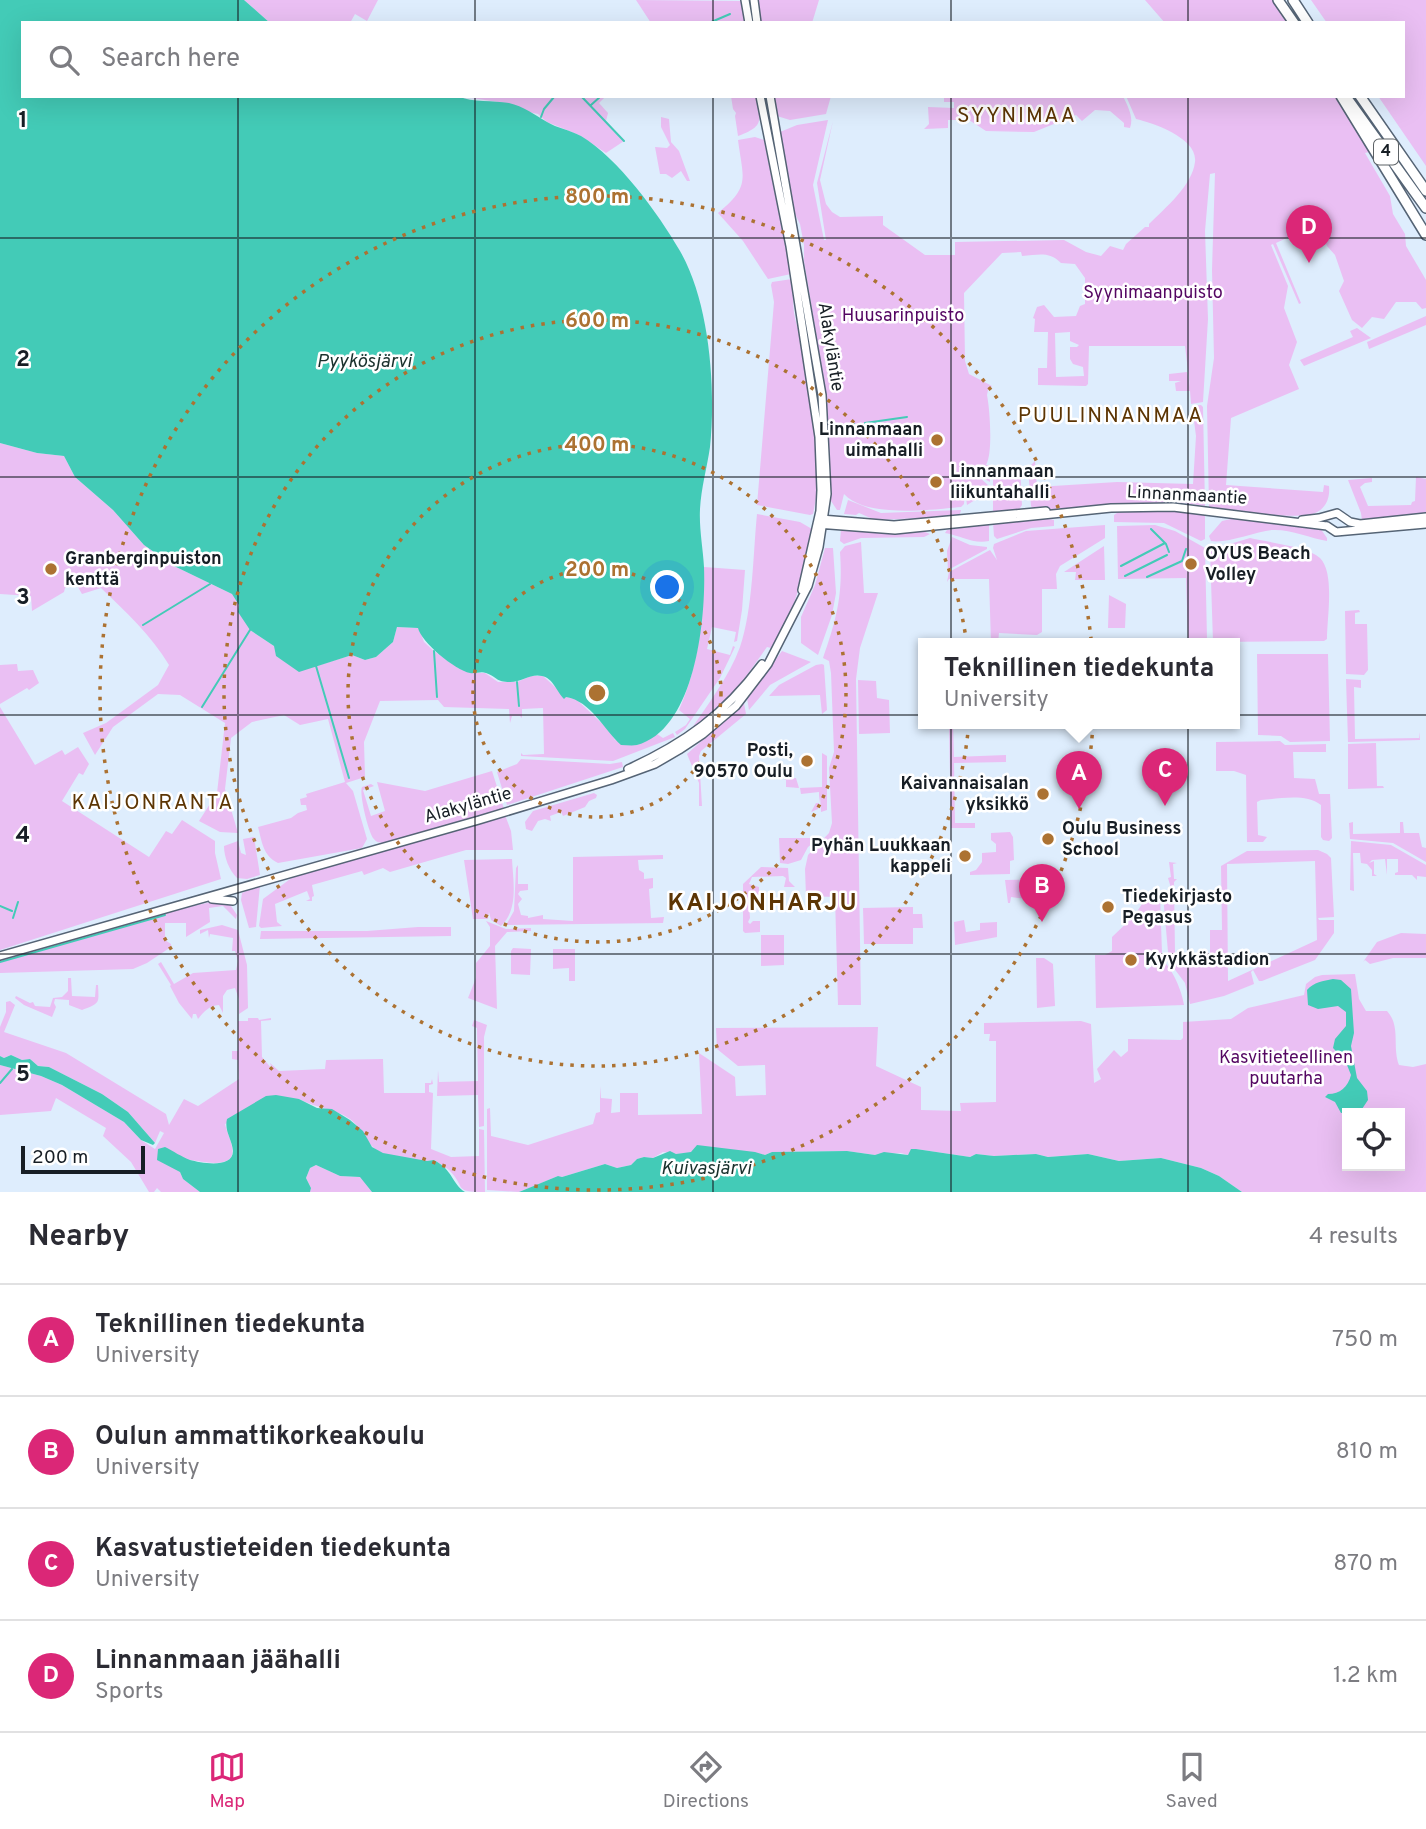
<!DOCTYPE html>
<meta charset="utf-8">
<style>
:root{--surface:#fff;--page:#f7f7f7;--text:#2b2b33;--muted:#7c7c81;--line:#e1e1e2;--accent:#db2777}
body{margin:0;font-family:Overpass,sans-serif;background:var(--page);color:var(--text)}
.controls{position:absolute;right:21px;bottom:21px;display:grid;overflow:hidden;border-radius:0px;box-shadow:0 7px 28px #0002}
.controls button{width:63px;height:63px;display:grid;place-items:center;padding:0;border:0;border-bottom:2px solid var(--line);background:var(--surface);color:var(--text);font:35px sans-serif}
.scale{position:absolute;left:21px;bottom:18px;width:124px;box-sizing:border-box;padding-left:7px;border:4px solid #171e25;border-top:0;font-size:19px;line-height:24px;white-space:nowrap;color:#171e25;-webkit-text-stroke:5px #fff;paint-order:stroke}
.you{position:absolute;left:668px;top:588px;width:24px;height:24px;margin:-18px;border:5px solid #fff;border-radius:50%;background:#1a73e8;box-shadow:0 0 0 10px #1a73e833}
.badge{display:grid;place-items:center;width:46px;height:46px;border-radius:50%;background:var(--accent);color:#fff;font-size:23px;font-weight:700}
.pin{position:absolute;translate:-50% -58px;filter:drop-shadow(0 2px 4px #0008)}
.pin::after{content:'';position:absolute;top:37px;width:24px;height:21px;background:inherit;clip-path:polygon(0 0,100% 0,50% 100%)}
.popup{position:absolute;left:918px;top:638px;width:322px;height:91px;box-sizing:border-box;display:grid;place-content:center;border-radius:0px;background:var(--surface);filter:drop-shadow(0 2px 5px #0005);font-size:23px;white-space:nowrap;color:var(--muted)}
.popup b{font-size:26px;color:var(--text)}
.popup::after{content:'';position:absolute;left:50%;top:100%;margin-left:-14px;border:14px solid transparent;border-top-color:var(--surface)}
.list{margin:0;padding:0;list-style:none}
h2{display:flex;justify-content:space-between;align-items:center;height:91px;margin:0;padding:0 28px;font-size:30px}
h2 small{font-size:23px;font-weight:400;color:var(--muted)}
.list li{display:grid;grid-template-columns:46px 1fr auto;gap:21px;align-items:center;box-sizing:border-box;height:112px;padding:0 28px;border-top:2px solid var(--line)}
.list b{display:block;font-size:26px;white-space:nowrap}
.list p{margin:0;font-size:23px;white-space:nowrap;color:var(--muted)}
.list em{font-size:23px;font-style:normal;color:var(--muted)}
.icon{flex:none;width:38px;height:38px;fill:none;stroke:currentColor;stroke-width:2;stroke-linecap:round;stroke-linejoin:round}
.map{position:relative;flex:none;width:1426px;height:1192px;overflow:hidden}
.search{position:absolute;background:var(--surface);box-shadow:0 7px 28px #0002;left:21px;right:21px;top:21px;height:77px;display:flex;align-items:center;gap:18px;box-sizing:border-box;padding:0 24px;border-radius:0px;color:var(--muted);font-size:26px}
.sheet{height:539px;background:var(--surface)}
nav{display:flex;justify-content:space-around;align-items:center;box-sizing:border-box;height:98px;border-top:2px solid var(--line);background:var(--surface);font-size:19px;color:var(--muted)}
nav a{display:grid;justify-items:center;gap:4px}
nav .on{color:var(--accent)}
.map>svg:first-child{display:block}
</style>
<div class="map">
<svg width="1426" height="1192" viewBox="0 0 1426 1192">
<rect width="100%" height="100%" fill="#deedfd"/>
<path fill="#eabff3" fill-rule="evenodd" d="M244,0H378L367,21L355,14L350,23H270Z
M636,0L741,1L745,23H651Z
M758,0H819L812,23H761Z
M1145,0H1272L1288,23H1165Z
M1311,0H1426V166L1378,96H1403V23H1327Z
M458,96H606L599,103L608,113L606,121L624,141L606,153L579,135L547,122L538,114L524,111L512,104Z
M731,96H756C761,122 764,126 738,136L735,116L736,113L733,109Z
M772,96H831L826,114L790,120L777,116Z
M944,96H1123C1128,107 1134,117 1130,128L1124,127V123L1110,111L1095,110L1082,121L1076,115L1034,132L986,131L969,120H948V128L924,129L929,124L928,107L954,108V102H944Z
M1126,96H1338L1373,151L1365,153L1390,196L1393,214L1405,234L1406,246L1426,280V308L1422,309L1416,302H1396L1384,319L1372,317L1362,328L1352,320L1339,291L1344,281L1335,255L1327,246L1322,235L1310,234L1306,229L1276,243L1301,303L1299,304L1273,244L1271,245L1288,286L1284,308L1297,342L1289,365L1299,389L1231,418L1226,485L1323,492L1324,485L1329,486C1330,497 1327,508 1315,513C1294,521 1233,509 1209,507L1207,406L1214,358L1212,270L1215,173L1210,174L1205,231L1208,319L1203,402L1191,404L1190,391H1176L1175,383L1181,381H1169V374L1187,372L1190,387L1185,346H1089L1088,384L1086,386L1038,385V368H1047L1048,332H1034L1035,319L1033,318L1037,307L1044,305L1054,317L1076,316L1080,306L1085,304V278L1075,264L1061,263C1049,251 1039,255 1022,256L1021,252L1002,253L964,293L965,361L969,374L992,386L988,390L987,395C990,410 993,454 986,465H990V482L977,475L989,486L988,492L967,505L965,490L964,504L961,507C930,510 866,518 844,494L840,510H837L831,501L830,494L826,394L804,261V245L800,224L792,208L780,132L797,125L828,120L813,185L824,240H826L817,183L833,121L820,180L826,204L832,212L840,217L883,216V225L925,255H955V242L1064,240L1086,252L1101,256L1110,246L1123,250L1126,244L1145,227H1149V224C1165,208 1192,186 1195,162C1198,138 1153,123 1136,119ZM1070,332V341L1079,345L1077,347H1070V359L1073,364L1083,367L1084,376L1056,377L1055,333Z
M661,117L669,119L671,142L679,151L690,181H687L681,171L672,178L666,174H660L655,147L667,148L670,145L661,127Z
M755,137L764,140L791,274L768,279L743,241L718,213C751,186 743,179 738,140Z
M792,279C794,301 791,319 803,338C811,395 826,457 813,514L810,515L757,505L774,302L771,285L772,282Z
M1426,316V325L1369,349L1367,342Z
M1357,328L1371,338L1304,366L1300,360L1353,337L1350,331Z
M1201,405L1203,407L1205,506L1176,502L1034,510L1031,506L1028,468L1035,461L1037,487L1117,482L1193,484L1196,436L1192,406Z
M0,443L37,453L64,456L75,477L113,510L144,545L174,566L232,594L240,605L250,630L274,646L316,666L352,655L365,660L376,657L393,642L397,627L419,628L424,642L434,651L458,668L471,673H485L498,682H517L531,676H543L566,697L576,699L610,731L615,740L637,745L657,734L663,738L673,733L675,737L613,761L521,756V753L523,755L544,754L543,708L522,709V718L520,716H512L510,723L509,709L444,707L438,700L380,701L364,742L365,777L346,783L353,791L367,839L362,848L278,863C263,856 262,842 258,827L291,818L298,813L307,810L306,805H301L300,799L307,797L306,794L345,782L328,719L300,725L284,715L252,722L231,738L225,789L238,833L220,832L199,821L217,793L225,723L180,695L158,694L113,727L95,755L83,733L106,723L158,685L169,665C151,635 126,612 101,588L82,594L75,582L65,588L64,592L32,611L31,596L0,594Z
M993,466H1020L1022,505L1018,511L993,514Z
M1416,477L1426,479V514L1362,521L1361,513L1348,480L1372,478V482L1365,483L1360,487L1368,506L1411,505L1412,502L1415,501Z
M848,500L881,513L961,510L960,514L945,517L875,520L859,513L856,515L844,514Z
M1173,510L1205,513V539L1201,541L1164,523L1114,522V515L1120,511Z
M757,514L800,522L812,529C804,571 796,613 771,648L767,647L737,689L690,731C707,705 729,677 740,647C753,609 753,554 757,514Z
M1042,518L1054,520V526L1031,528L997,539L994,536L993,523Z
M1231,519L1320,528L1327,538V541C1310,538 1290,529 1272,530C1254,532 1226,544 1211,541L1209,536L1222,521Z
M989,524V541C972,544 962,536 945,533L947,530Z
M1105,525V538L1060,566L1056,574L1057,589H1042V632L1037,635L999,633L998,643H991L989,579H949L947,582L949,572L990,550L997,560L993,548L994,544L1026,531Z
M1155,525L1175,531L1205,548L1207,639L1189,640L1188,637L1186,578L1118,579L1117,526Z
M841,529L886,533L925,532L930,534L924,537L861,538L844,544L840,541Z
M952,537L970,545L987,547V549L948,570L947,551Z
M1250,538C1267,542 1309,547 1320,558C1335,573 1327,617 1327,639L1324,641L1213,642L1210,550Z
M861,542L864,593H878L860,648L856,679L861,1005H838L835,897L806,896L805,869L808,855L829,833L832,823L829,768L834,752L831,673L829,661L823,658C837,618 843,594 840,552L845,546Z
M1104,546L1105,580H1075L1076,572H1064Z
M825,548H833L836,593L832,615L818,655L801,643V617L815,585Z
M704,567L745,570L742,610L737,641L734,642L736,632L712,627L707,649L730,655L733,646L735,647L720,678L685,729L677,735L675,732L686,725L690,719L679,710C699,665 704,615 704,567Z
M1109,595L1126,604L1125,628H1108Z
M1359,610L1360,612L1355,613V624H1367L1368,670L1364,675L1346,674L1345,611Z
M782,651L811,662L770,685L749,710L747,698Z
M1257,654H1328L1330,741L1290,742L1281,736L1258,735Z
M17,664L18,671L33,670L39,683L29,690L27,688L0,704V665Z
M822,664L824,665L827,710L822,714L820,695L769,696L779,685L816,665Z
M1346,679L1361,680V688L1354,687L1355,739L1419,738V732L1420,740L1348,742Z
M858,680L876,681L877,698L889,700L890,733L859,734Z
M744,703L746,714L701,751L699,756L702,806H699V783L687,754Z
M0,707L35,765L62,750L65,755L78,747L89,764L83,775L79,773L62,801L149,857L166,831L172,834L182,820L215,841V853L221,879L0,950Z
M949,723H953L954,757L1006,755V762L954,763L955,823H975V828H951Z
M1280,741L1285,745L1326,744V752H1293L1294,778L1315,779L1319,794H1330L1332,838L1329,841L1323,840L1321,837V805C1305,793 1280,799 1261,800L1257,802L1258,835L1267,837L1263,842H1247L1246,775L1234,771H1216V742Z
M1376,743L1377,786H1383L1384,788L1348,789V744Z
M822,753L827,756V810L821,812L820,796L818,809L811,812L816,803H819V792L801,794L800,788L786,787V780L784,779L796,778L799,788L822,787Z
M521,759L610,764L622,762L623,767L507,805L497,772L517,764Z
M492,771L504,809L383,843C378,842 377,843 373,838C368,830 359,794 362,787L371,784L374,786L363,790L371,816L385,811L377,782L425,791Z
M594,793L597,795L596,798L589,801L585,807L563,816L561,812L550,816L551,821L545,819L538,821L532,831L526,829L525,822L533,811Z
M505,815L511,831L513,850H466L390,872L383,868L364,875L362,871L312,885L314,896L312,897V901H306L310,899L307,891L275,904L277,922L282,926L261,928L259,926L263,899L297,874Z
M1353,822V834L1400,833V822H1403L1404,833H1419L1422,847L1426,848V862L1393,843L1350,839L1349,823Z
M1010,832L1013,837L1014,860L1010,861V874L970,875V872L976,870L982,862V853L996,852V844L991,840V833Z
M254,837L260,875L247,879L237,878C229,870 224,857 224,846L238,841L241,853L246,855L243,839Z
M779,838H819L808,847L801,860L788,864L780,863Z
M1351,841L1391,845L1426,865V877L1417,876V880L1412,875H1395V873L1398,872V859H1387V875L1385,859L1372,860L1369,863L1374,861V874L1377,876H1372V870L1367,864L1361,863L1360,853H1353L1354,891L1350,890Z
M1318,850L1327,854L1331,858L1334,917L1318,918L1319,920H1334V933L1315,960L1262,981H1259L1253,970L1251,972L1254,984L1224,996L1190,1004L1185,983L1173,967L1168,952L1163,895H1169L1171,888L1168,878L1171,877L1169,862L1177,863L1173,864L1174,879H1177L1174,882L1175,953H1210V930H1222L1221,866L1247,851ZM1315,861L1317,940L1228,981L1227,864Z
M663,855V859L638,860L639,870L644,873V879L653,878V888L649,889L651,918L664,917L663,923L506,925L514,911L516,868L518,865V884H528V890L520,891L518,894L522,899L518,904L521,915L528,916V918L543,915V919L573,921V857Z
M512,859C513,881 519,909 501,926L491,920L489,912L488,919H473L464,860Z
M761,867L788,868L789,881L795,887H784L786,878L783,876L752,877L749,884L759,887V895L748,893L750,918L748,922L750,924L753,921H760V932L745,933L743,931V884Z
M1055,879L1054,882L1050,884V890H1056V896L1028,897L1027,899L1011,897L1010,903H1008L1005,880Z
M260,885L256,927L249,928L241,900L242,893Z
M1150,892H1159L1160,895L1162,953L1145,967L1147,970L1161,959C1172,967 1182,991 1184,1005L1096,1008L1095,955H1105L1112,951V937L1134,916Z
M216,901L229,903L237,915L236,919L223,906L209,908L210,922L186,937V923H165V940L171,944V947L147,963L133,969L0,973V960L170,911Z
M913,907V914H922L923,928H913V944H864L863,908Z
M964,920L966,932L980,930V923L997,922V937L955,945L954,922Z
M486,921L506,929L531,928V931L507,932L495,946L497,1009L468,998L476,978V963L490,946V927Z
M222,925L238,930L247,965L248,1008L239,1014V999L235,988L227,990L223,996V1013L219,1005C208,1006 204,1012 198,1019L196,1014H193L192,1019L179,1003L170,986L171,985L158,964L161,962L174,984L193,973L236,970L238,961L235,951H232L233,938L210,934L209,938L208,930L200,934V930Z
M418,927H451V936L260,939L261,931H367Z
M1401,933L1426,934V958H1393L1370,964L1365,960L1363,962L1377,942Z
M761,935H784V965L761,966Z
M513,948L531,949L530,975L511,974V951Z
M553,949H575V981H569V968L553,969Z
M1036,958H1044L1053,964L1055,1006L1037,1008Z
M1355,974L1359,999L1366,1011H1387C1401,1026 1392,1047 1399,1065L1413,1067L1426,1064V1192H1242L1219,1176L1201,1168L1161,1158L1119,1161L1088,1154L1048,1157L1036,1154L994,1156L976,1154L970,1157L916,1149L908,1155L901,1153L875,1155L847,1151L772,1152L765,1155L733,1150L676,1154L663,1152L653,1158L644,1157L637,1159L631,1165L617,1168L605,1164L562,1177L558,1176L519,1192L487,1190V1109L490,1108L491,1136L528,1145L593,1124L596,1113L600,1112V1086L601,1098L612,1099L611,1113L620,1112V1093H638V1115L702,1114L699,1053L735,1077L736,1096L766,1095L765,1065L738,1066L717,1049L716,1028L878,1027L876,1066L921,1087V1110L961,1111L960,1103L996,1102V1041H989L990,1034H984V1023L1081,1021L1091,1024L1094,1083L1101,1079L1097,1069L1114,1050L1121,1057L1128,1051V1039L1181,1040L1183,1038V1022L1231,1019L1248,1008L1304,995L1306,984L1315,977L1322,975ZM1347,1113H1400V1166H1347Z
M68,978H71L72,996L95,997L96,985H98C99,1004 100,1003 82,1010L69,1005V1000L55,999L54,1003L56,1007L52,1017L24,1005L15,998L16,996L30,1003L33,1002L35,1006L50,1007L53,998L62,997L68,991Z
M10,1001L15,1005L4,1032L66,1053L166,1114L169,1125L184,1099L198,1106L239,1079L238,1060L232,1059V1051H238V1021H248V1018H258L259,1020L271,1018V1020L261,1021L262,1057L272,1069L270,1063L279,1071L325,1069L326,1060L383,1059L384,1093H425V1083H431L432,1079L433,1084L429,1085V1092L433,1093L431,1149L451,1157L479,1156V1129L484,1130L485,1192C452,1192 467,1188 449,1170C444,1166 439,1163 434,1160L427,1161C411,1158 387,1159 374,1148C365,1141 361,1127 350,1119C334,1108 316,1108 299,1099L225,1124C227,1132 231,1140 232,1147C237,1171 202,1161 190,1160L180,1172L183,1179L200,1192H161L157,1188L154,1192H149L131,1162L103,1136L106,1128L56,1098L51,1111L0,1115V1065L41,1076L62,1085L124,1122L141,1140L155,1149L164,1133L160,1131L155,1143L128,1112L102,1094L49,1067L38,1066L30,1059L22,1060L11,1055L4,1058L0,1056V1027L6,1012V1002Z
M474,1020L487,1025L484,1037V1126L479,1127L478,1095L437,1096L438,1070L439,1082L478,1081L477,1028L472,1026Z
M316,1165L340,1176L361,1177L372,1192H310L311,1188L306,1178L310,1168Z"/>
<path fill="#43cbb7" d="M0,0H244L270,23H23V96H458C473,103 493,100 509,103C523,106 535,115 547,122C557,128 570,130 581,136C618,158 658,213 680,251C710,303 716,389 710,447C707,468 701,488 700,509C699,529 703,548 704,567C706,617 696,729 637,745C632,746 626,745 621,745C604,730 591,701 566,697L564,699C557,692 553,678 542,676C531,673 522,682 510,682C496,682 497,677 486,673C481,671 475,674 470,673C455,670 421,642 418,628L397,627L393,642L376,657L365,660L352,655L299,672L276,656L274,646L250,630L238,612L239,605L232,594L174,566L144,545L113,510L75,477L64,456L37,453L0,443Z
M1333,979L1341,980L1351,989L1354,1033L1351,1046L1357,1078L1367,1091L1368,1100L1360,1112L1341,1113L1335,1102L1325,1097L1328,1094C1340,1094 1348,1087 1351,1075L1345,1060L1333,1048L1335,1039L1346,1026V1012L1338,1006L1318,1009L1308,1005L1307,990C1314,982 1323,981 1333,979Z
M11,1055L22,1060L30,1059L38,1066L49,1067L102,1094L128,1112L155,1143L153,1145L141,1140L124,1122L62,1085L41,1076L0,1065V1056L4,1058Z
M276,1095L299,1099L317,1108L332,1109L350,1120L363,1131L372,1147L383,1153L427,1161L434,1160C453,1170 452,1184 465,1192H372L360,1177L340,1176L316,1165L310,1168L306,1178L311,1188L310,1192H200L183,1179L180,1172L157,1160L158,1149L165,1147C173,1151 182,1157 190,1160C201,1163 233,1169 233,1151C232,1139 224,1131 227,1119L266,1096Z
M697,1145L755,1152L765,1155L772,1152L847,1151L875,1155L884,1152L908,1155L911,1149H916L970,1157L976,1154L994,1156L1036,1154L1048,1157L1088,1154L1119,1161L1161,1158L1201,1168L1219,1176L1242,1192H519L558,1176L562,1177L605,1164L617,1168L631,1165L637,1159L644,1157L653,1158L670,1151L676,1154L691,1152Z"/>
<g fill="none" stroke-linecap="round" stroke-linejoin="round">
<path stroke="#43cbb7" stroke-width="2" d="M709,23L730,14
M581,96L624,141
M591,105L601,96
M541,117L544,109L554,97
M865,423L907,417
M830,427L854,424
M1151,529L1166,544L1169,552
M1121,566L1165,543
M1125,576L1167,555
M1147,577L1182,561L1186,549
M143,625L210,584
M434,651L437,697
M316,666L349,778
M517,682L519,706
M202,707L250,630
M0,906L12,911
M13,918L18,902
M0,962L165,915
M0,1083L12,1069"/>
<g stroke="#556475" stroke-width="10">
<path id="major" d="M745,0L749,23
M754,0L757,23
M760,96L790,246L819,437L821,490L820,511L802,590
M821,519L894,525L1046,511
M1302,520L1319,518L1337,513L1350,522L1360,524L1426,517
M817,524L895,530L1111,508L1173,507L1327,526
M1327,526L1336,532L1426,524
M628,769C685,743 724,715 762,664
M212,899L233,901
M0,956L479,820L611,780L655,764L679,750L703,734L736,706L768,664L808,586L819,547L827,494L822,395L770,96"/>
</g>
<g stroke="#556475" stroke-width="12">
<path id="highway" d="M1278,0L1294,23
M1293,0L1308,23
M1341,96L1426,235
M1360,96L1426,191
M1347,98L1426,208"/>
</g>
<use href="#major" stroke="#fff" stroke-width="7"/>
<use href="#highway" stroke="#fff" stroke-width="9"/>
</g>
<path fill="none" stroke="#171e25" stroke-width="2" stroke-opacity="0.55" d="M238,0V23M475,0V23M713,0V23M951,0V23M1188,0V23M238,96V1192M475,96V1192M713,96V1192M951,96V1192M1188,96V1192M0,238H1426M0,477H1426M0,715H1426M0,954H1426"/>
<g fill="none" stroke="#ac7232" stroke-width="3.5" stroke-dasharray="3.5 7">
<circle cx="597" cy="693" r="124"/>
<circle cx="597" cy="693" r="249"/>
<circle cx="597" cy="693" r="373"/>
<circle cx="597" cy="693" r="497"/>
</g>
<g fill="#ac7232" stroke="#fff" stroke-width="2.5">
<circle cx="937" cy="440" r="7"/>
<circle cx="936" cy="482" r="7"/>
<circle cx="1191" cy="564" r="7"/>
<circle cx="51" cy="569" r="7"/>
<circle cx="807" cy="761" r="7"/>
<circle cx="1043" cy="794" r="7"/>
<circle cx="1048" cy="839" r="7"/>
<circle cx="965" cy="856" r="7"/>
<circle cx="1108" cy="907" r="7"/>
<circle cx="1131" cy="960" r="7"/>
</g>
<g text-anchor="middle" dominant-baseline="central" stroke-width="5" stroke-linejoin="round" paint-order="stroke">
<rect fill="#fff" stroke="#5d6266" stroke-width="2" x="1374" y="139.5" width="24" height="25" rx="5"/>
<g font-size="16" font-weight="bold" fill="#171e25">
<text x="1386" y="152">4</text>
</g>
<g font-size="18" fill="#540662" stroke="#fff">
<text x="1153" y="293">Syynimaanpuisto</text>
<text x="903" y="316">Huusarinpuisto</text>
<text x="1286" y="1058">Kasvitieteellinen<tspan x="1286" dy="21">puutarha</tspan></text>
</g>
<g font-size="18" fill="#171e25" stroke="#fff">
<text transform="translate(830 347) rotate(81)">Alakyläntie</text>
<text transform="translate(1187 496) rotate(3)">Linnanmaantie</text>
<text transform="translate(468 806) rotate(-16)">Alakyläntie</text>
</g>
<g font-size="18" font-weight="bold" fill="#171e25" stroke="#fff" text-anchor="start">
<text x="923" y="430" text-anchor="end">Linnanmaan<tspan x="923" dy="21">uimahalli</tspan></text>
<text x="950" y="472">Linnanmaan<tspan x="950" dy="21">liikuntahalli</tspan></text>
<text x="1205" y="554">OYUS Beach<tspan x="1205" dy="21">Volley</tspan></text>
<text x="65" y="559">Granberginpuiston<tspan x="65" dy="21">kenttä</tspan></text>
<text x="793" y="751" text-anchor="end">Posti,<tspan x="793" dy="21">90570 Oulu</tspan></text>
<text x="1029" y="784" text-anchor="end">Kaivannaisalan<tspan x="1029" dy="21">yksikkö</tspan></text>
<text x="1062" y="829">Oulu Business<tspan x="1062" dy="21">School</tspan></text>
<text x="951" y="846" text-anchor="end">Pyhän Luukkaan<tspan x="951" dy="21">kappeli</tspan></text>
<text x="1122" y="897">Tiedekirjasto<tspan x="1122" dy="21">Pegasus</tspan></text>
<text x="1145" y="960">Kyykkästadion</text>
</g>
<g font-size="19" font-style="italic" fill="#19302c" stroke="#fff">
<text x="364" y="362">Pyykösjärvi</text>
<text x="706" y="1169">Kuivasjärvi</text>
</g>
<g font-size="21" letter-spacing="2" fill="#5c3504" stroke="#fff">
<text x="1017" y="116">SYYNIMAA</text>
<text x="1111" y="416">PUULINNANMAA</text>
<text x="153" y="803">KAIJONRANTA</text>
</g>
<g font-size="24" font-weight="bold" letter-spacing="2" fill="#5c3504" stroke="#fff">
<text x="763" y="904">KAIJONHARJU</text>
</g>
</g>
<g font-size="23" text-anchor="middle" font-weight="bold" fill="#171e25" stroke="#fff" stroke-width="5" stroke-linejoin="round" paint-order="stroke">
<text x="23" y="127">1</text>
<text x="23" y="366">2</text>
<text x="23" y="604">3</text>
<text x="23" y="842">4</text>
<text x="23" y="1081">5</text>
</g>
<circle cx="597" cy="693" r="10" fill="#ac7232" stroke="#fff" stroke-width="3.5"/>
<g font-size="21" text-anchor="middle" font-weight="bold" fill="#ac7232" stroke="#fff" stroke-width="5" stroke-linejoin="round" paint-order="stroke">
<text x="597" y="203">800 m</text>
<text x="597" y="327">600 m</text>
<text x="597" y="451">400 m</text>
<text x="597" y="576">200 m</text>
</g>
</svg>
<div class="controls">
<button><svg class="icon" aria-label="locate" viewBox="0 0 24 24"><circle cx="12" cy="12" r="6"/><path d="M12 2v4M12 18v4M2 12h4M18 12h4"/></svg></button>
</div>
<div class="scale">200 m</div>
<div class="you"></div>
<div class="pin badge" style="left:1079px;top:809px">A</div>
<div class="popup"><b>Teknillinen tiedekunta</b>University</div>
<div class="pin badge" style="left:1042px;top:922px">B</div>
<div class="pin badge" style="left:1165px;top:806px">C</div>
<div class="pin badge" style="left:1309px;top:263px">D</div>
<div class="search"><svg class="icon" aria-label="search" viewBox="0 0 24 24"><circle cx="10" cy="10" r="6"/><path d="M15 15l6 6"/></svg>Search here</div>
</div>
<section class="sheet">
<h2>Nearby<small>4 results</small></h2>
<ul class="list">
<li><span class="badge">A</span><div><b>Teknillinen tiedekunta</b><p>University</p></div><em>750 m</em></li>
<li><span class="badge">B</span><div><b>Oulun ammattikorkeakoulu</b><p>University</p></div><em>810 m</em></li>
<li><span class="badge">C</span><div><b>Kasvatustieteiden tiedekunta</b><p>University</p></div><em>870 m</em></li>
<li><span class="badge">D</span><div><b>Linnanmaan jäähalli</b><p>Sports</p></div><em>1.2 km</em></li>
</ul>
</section>
<nav>
<a class="on"><svg class="icon" aria-label="map" viewBox="0 0 24 24"><path d="M3 6l6-2 6 2 6-2v14l-6 2-6-2-6 2zM9 4v14M15 6v14"/></svg>Map</a>
<a><svg class="icon" aria-label="directions" viewBox="0 0 24 24"><path d="M12 3l9 9-9 9-9-9zM9 14v-3h6M13 9l2 2-2 2"/></svg>Directions</a>
<a><svg class="icon" aria-label="saved" viewBox="0 0 24 24"><path d="M7 4h10v16l-5-4-5 4z"/></svg>Saved</a>
</nav>
